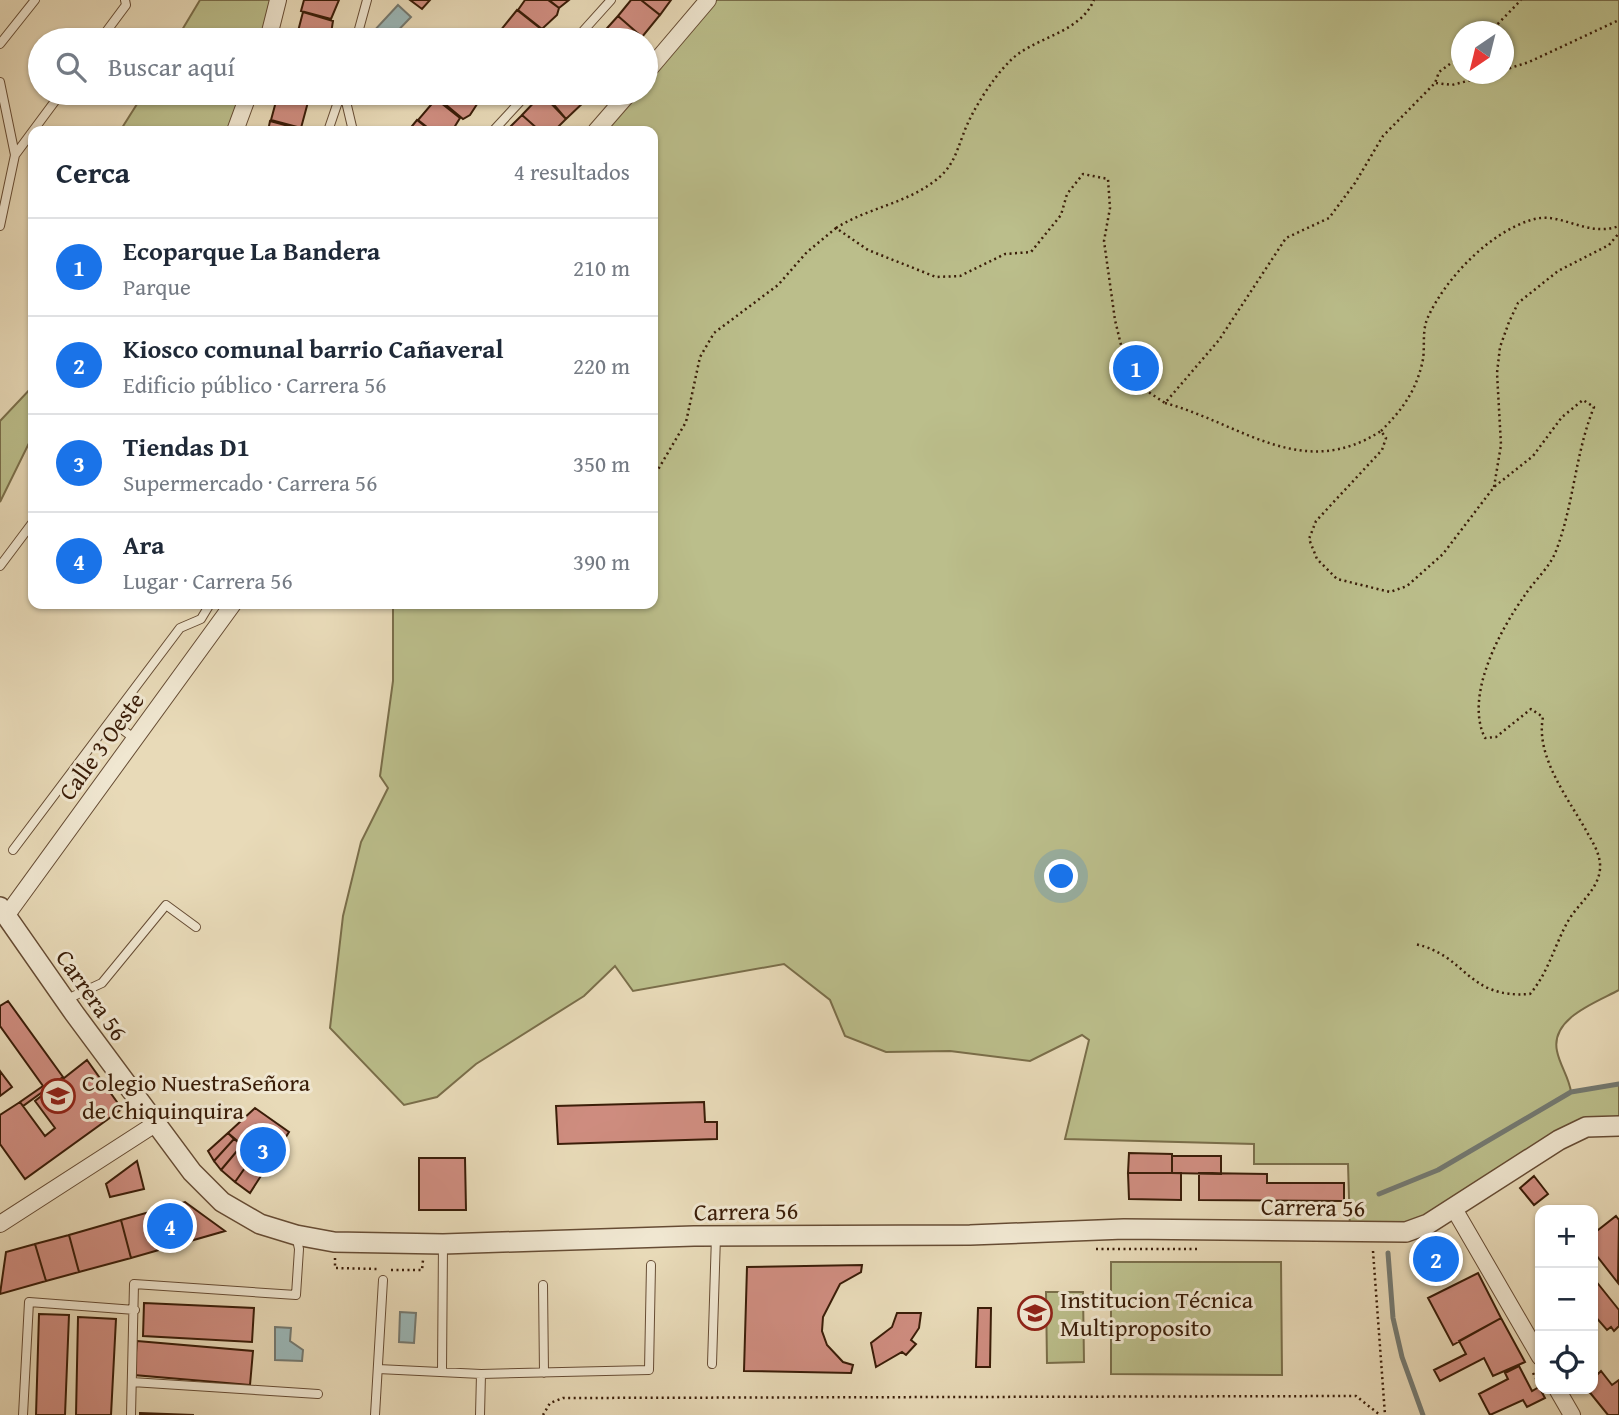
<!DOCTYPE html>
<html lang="es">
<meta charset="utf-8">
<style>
:root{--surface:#fff;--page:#f2f2f3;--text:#1f2937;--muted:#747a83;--line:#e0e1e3;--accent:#1a73e8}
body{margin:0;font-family:"Gentium Book Plus",serif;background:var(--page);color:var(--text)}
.controls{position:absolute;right:21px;bottom:21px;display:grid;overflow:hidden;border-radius:14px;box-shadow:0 2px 5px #0004}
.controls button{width:63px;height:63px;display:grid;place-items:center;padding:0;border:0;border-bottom:2px solid var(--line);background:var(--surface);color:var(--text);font:35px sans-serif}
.compass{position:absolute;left:1451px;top:21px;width:63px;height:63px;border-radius:50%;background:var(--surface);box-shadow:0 2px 5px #0004;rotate:215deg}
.you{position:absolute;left:1062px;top:877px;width:24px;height:24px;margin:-18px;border:5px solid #fff;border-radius:50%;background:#1a73e8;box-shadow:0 0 0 10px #1a73e833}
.badge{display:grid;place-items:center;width:46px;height:46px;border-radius:50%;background:var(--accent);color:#fff;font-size:23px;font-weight:700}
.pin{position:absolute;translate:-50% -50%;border:4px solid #fff;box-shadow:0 2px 7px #0006}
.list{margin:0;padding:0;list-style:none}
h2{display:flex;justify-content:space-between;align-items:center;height:91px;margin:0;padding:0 28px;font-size:30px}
h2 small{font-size:23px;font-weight:400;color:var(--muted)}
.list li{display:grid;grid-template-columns:46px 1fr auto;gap:21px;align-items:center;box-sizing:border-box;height:98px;padding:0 28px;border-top:2px solid var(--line)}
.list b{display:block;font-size:26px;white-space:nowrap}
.list p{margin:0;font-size:23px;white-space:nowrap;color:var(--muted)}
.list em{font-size:23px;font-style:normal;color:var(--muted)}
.icon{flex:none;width:38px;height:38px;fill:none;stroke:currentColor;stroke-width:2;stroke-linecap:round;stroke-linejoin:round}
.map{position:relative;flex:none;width:1619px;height:1415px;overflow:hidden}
.search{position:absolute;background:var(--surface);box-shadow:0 2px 5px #0004;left:28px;top:28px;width:630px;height:77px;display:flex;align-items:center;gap:18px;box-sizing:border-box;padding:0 24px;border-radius:38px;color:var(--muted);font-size:26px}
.panel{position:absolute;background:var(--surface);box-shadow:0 2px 5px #0004;left:28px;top:126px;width:630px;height:483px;border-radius:14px}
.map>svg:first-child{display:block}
</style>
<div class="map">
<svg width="1619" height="1415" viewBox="0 0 1619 1415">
<rect width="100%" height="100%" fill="#e8dab8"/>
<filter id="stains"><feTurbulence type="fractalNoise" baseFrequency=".00286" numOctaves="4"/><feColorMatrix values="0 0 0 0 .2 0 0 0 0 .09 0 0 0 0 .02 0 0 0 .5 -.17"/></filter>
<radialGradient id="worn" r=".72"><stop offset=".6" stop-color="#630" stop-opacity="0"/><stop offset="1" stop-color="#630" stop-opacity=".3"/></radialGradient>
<path fill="#bbbe8b" stroke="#7a6e4a" stroke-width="2" fill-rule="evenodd" d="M200,0H278L268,40H176Z
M708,0H1619V990C1597,1002 1550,1018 1557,1051C1560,1066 1569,1077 1571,1092L1619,1084V1123L1586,1127L1428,1224L1350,1231L1348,1164H1254V1144L1065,1139L1089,1040L1082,1035L1030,1061L950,1051L886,1052L845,1036L830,1000L784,964L633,991L615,966L584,996L476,1064L437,1097L404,1105L330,1028L343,916L361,842L388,788L380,776L393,681V604H653V131H596L629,93H646V73ZM1462,32H1504V74H1462Z
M144,93H249L235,131H120Z
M33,386V435L0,502V421Z
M1111,1262H1281L1282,1375L1111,1374Z
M1046,1292H1083L1084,1362L1047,1363Z"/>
<path fill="#9bb8b9" stroke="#747a72" stroke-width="2" d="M398,5L411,17L389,40H379L371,34Z
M400,1312L416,1313L414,1343L399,1342Z
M275,1327L291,1328L290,1341L303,1350L302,1361L275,1360Z"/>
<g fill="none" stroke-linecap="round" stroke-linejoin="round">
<path stroke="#747a72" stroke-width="5" d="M1379,1194L1438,1170L1571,1092L1619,1084
M1388,1253L1393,1318L1402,1357L1423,1415"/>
</g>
<path fill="#cf8d80" stroke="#3a1d08" stroke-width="2" d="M304,0H339L331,19L301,11Z
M410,0H430L422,9Z
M525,0H548L559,8L557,15L542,29L518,10Z
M549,0H569L559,8Z
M631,0H641L660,15L642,37L618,16Z
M641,0H671L660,15Z
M517,10L541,29L536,40H511L500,31Z
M303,12L333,21L330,40L296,39Z
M618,16L642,37L640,40H604L600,36Z
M279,93H314L309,101Z
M444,93H475L481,98L470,115L463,119L439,99Z
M544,93H579L586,100L566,119Z
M579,93H593L586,100Z
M278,94L308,102L301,128L271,120Z
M542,94L566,119L554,131H540L522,115Z
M436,99L460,118L452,131H432L418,120Z
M522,115L540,131H506Z
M417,120L431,131H408Z
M270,121L300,129V131H268Z
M8,1001L63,1077L23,1106L20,1102L43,1086L0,1026V1006Z
M87,1060L122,1109L25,1179L0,1144V1115L20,1102L45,1136L55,1128L35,1101Z
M0,1071L12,1087L0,1096Z
M704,1102L705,1122H717V1139L558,1144L556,1106Z
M255,1108L289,1132L250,1193L235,1182L254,1155L228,1133Z
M228,1133L234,1139L214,1161L208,1151Z
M234,1139L242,1145L221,1170L214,1161Z
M242,1145L254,1155L235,1182L221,1170Z
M1129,1153L1172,1154V1173H1128Z
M1172,1156H1221V1174L1172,1173Z
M419,1158H465L466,1210H419Z
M137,1161L144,1189L110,1197L106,1184Z
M1128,1173H1181V1200L1129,1199Z
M1199,1173L1267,1174V1183H1344V1201L1199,1200Z
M1534,1176L1548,1194L1534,1205L1520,1188Z
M185,1202L225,1231L131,1258L121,1220Z
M1616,1216L1619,1220L1618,1283L1593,1251V1234Z
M121,1220L131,1258L79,1272L69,1235Z
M69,1235L79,1272L46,1281L35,1244Z
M35,1244L46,1281L0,1294L6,1252Z
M1429 1272a11 11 0 1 1 22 0a11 11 0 1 1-22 0Z
M862,1265L861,1272L840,1284L823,1317L822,1331L827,1345L843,1362L853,1365L851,1373L744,1371L747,1267Z
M1478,1273L1501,1318L1453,1345L1428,1298Z
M1595,1280L1619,1310V1326L1614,1331L1611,1327L1607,1330L1593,1314Z
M144,1303L254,1308L252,1342L143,1336Z
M978,1308H991L990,1367H976Z
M897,1313H921L919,1328L911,1340L916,1344L906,1355L902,1352L876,1367L871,1343L892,1327Z
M39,1314L69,1315L65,1415H36Z
M78,1317L116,1319L111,1415H76Z
M1501,1318L1525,1362L1493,1376L1484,1358L1440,1381L1434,1370L1466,1354L1459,1341Z
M137,1341L253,1351L250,1385L134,1375Z
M1519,1366L1532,1391L1539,1387L1545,1398L1527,1407L1523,1400L1490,1415L1479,1394L1508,1379L1505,1373Z
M1595,1369L1598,1374L1601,1371L1612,1385L1619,1380V1415H1608L1587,1389H1593Z
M140,1413L194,1415H140Z"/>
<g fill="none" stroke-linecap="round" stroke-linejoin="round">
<g stroke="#664c34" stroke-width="10">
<path id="service" d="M100,40L126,5L125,0
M356,40L367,0
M575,40L611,0
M0,44L35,0
M0,82L15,155L0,226
M344,93L353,131
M328,131L341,93
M493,131L528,93
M15,155L61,93
M0,566L33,522
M111,721L135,739
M13,850L180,628L201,619L210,604
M65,1000L102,983L166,905L196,927
M543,1285L544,1373
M712,1364L716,1236
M378,1369L481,1374L649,1370L651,1265
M442,1370L443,1244
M132,1382L318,1394
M23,1415L29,1302L135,1310
M131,1415L134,1284L296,1295L299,1249L296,1235
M375,1415L383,1280
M480,1415L481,1374"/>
</g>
<g stroke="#664c34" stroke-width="18">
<path id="minor" d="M268,40L278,0
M646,73L708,0
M235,131L249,93
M596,131L629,93
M6,916L233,604
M1453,1207L1540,1357
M0,1224L155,1124
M1557,1389L1572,1415"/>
</g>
<g stroke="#664c34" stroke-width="22">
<path id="tertiary" d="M0,907L74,1013L192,1172L222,1202L260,1224L296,1235L334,1242L443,1244L694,1236L970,1235L1124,1229L1406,1232L1428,1224L1559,1140L1586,1127L1619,1126"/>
</g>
<path stroke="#3a1d08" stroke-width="2.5" stroke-dasharray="2 3.5" stroke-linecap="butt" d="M1490,32L1521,0
M1504,70L1529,62L1619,20
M1436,83L1452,85L1494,74
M836,228C868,208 903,204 932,183C952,169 955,156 963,135C971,112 992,79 1009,62C1032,37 1079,35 1094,0
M1165,403C1242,424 1302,482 1381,431L1386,438L1382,450L1316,521L1309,539L1317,559L1337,579L1390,592L1407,586L1443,554L1494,487L1533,456L1562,417L1583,400L1594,407C1575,454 1574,504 1556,551C1550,567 1534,581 1525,595C1500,630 1464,696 1485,738L1496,737L1531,709L1543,717C1535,757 1569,799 1588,834C1594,844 1601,856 1600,869C1598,891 1577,904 1567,923C1554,947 1548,973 1530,994C1466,999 1467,955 1415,944
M1381,431C1401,411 1415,393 1422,364C1426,349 1421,332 1428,317C1446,278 1489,233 1531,220C1560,210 1586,238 1619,226
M653,478L686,422L700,357L714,333L778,285L807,252L836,228L868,250L936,277L960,276L1005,254L1031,252L1061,215L1067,194L1083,174L1108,179L1110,208L1104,241L1115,320L1127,370L1132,381L1165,403L1219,340L1286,238L1329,218L1355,183L1383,136L1435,83L1439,72L1462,55
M1494,487L1501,445L1497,373L1500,347L1509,322L1518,303L1558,271L1609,245L1619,233
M1096,1249H1198
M1373,1251L1385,1415
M335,1258V1268L377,1269
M391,1270H422L423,1260
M1533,1373L1540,1386
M543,1415L550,1403L563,1398L1356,1396L1380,1415"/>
<use href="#service" stroke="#f0e7d1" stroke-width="8"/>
<use href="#minor" stroke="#f0e7d1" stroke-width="16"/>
<use href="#tertiary" stroke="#f0e7d1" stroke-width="19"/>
</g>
<defs>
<g id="school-ring" transform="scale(1.75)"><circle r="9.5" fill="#f0e7d1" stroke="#8f2418" stroke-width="1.5"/><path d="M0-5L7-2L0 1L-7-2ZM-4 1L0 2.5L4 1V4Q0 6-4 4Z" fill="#8f2418"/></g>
</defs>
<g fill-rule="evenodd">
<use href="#school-ring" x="58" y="1096"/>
<use href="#school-ring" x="1035" y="1313"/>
</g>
<g text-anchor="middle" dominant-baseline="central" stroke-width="6" stroke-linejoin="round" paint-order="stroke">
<g font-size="24" fill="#3a1d08" stroke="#f0e7d1">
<text transform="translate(101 746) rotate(-54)">Calle 3 Oeste</text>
<text transform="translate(92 995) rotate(55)">Carrera 56</text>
<text transform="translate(1313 1207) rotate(1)">Carrera 56</text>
<text transform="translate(746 1211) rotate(-1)">Carrera 56</text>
</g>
<g font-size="24" fill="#3a1d08" stroke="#f0e7d1" text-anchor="start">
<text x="82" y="1082">Colegio NuestraSeñora<tspan x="82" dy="28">de Chiquinquira</tspan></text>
<text x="1060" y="1299">Institucion Técnica<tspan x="1060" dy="28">Multiproposito</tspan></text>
</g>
</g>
<rect width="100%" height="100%" filter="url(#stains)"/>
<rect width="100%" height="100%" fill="url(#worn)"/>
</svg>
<div class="controls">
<button>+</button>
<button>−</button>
<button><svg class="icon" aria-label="locate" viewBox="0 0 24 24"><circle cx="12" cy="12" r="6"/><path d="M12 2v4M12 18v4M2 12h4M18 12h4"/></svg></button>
</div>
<svg class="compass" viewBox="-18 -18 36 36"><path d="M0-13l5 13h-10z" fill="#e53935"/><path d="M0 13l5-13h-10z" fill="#747a83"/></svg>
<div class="you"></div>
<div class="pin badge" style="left:1136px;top:368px">1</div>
<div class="pin badge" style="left:1436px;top:1259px">2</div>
<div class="pin badge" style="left:263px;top:1150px">3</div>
<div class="pin badge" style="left:170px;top:1226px">4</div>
<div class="search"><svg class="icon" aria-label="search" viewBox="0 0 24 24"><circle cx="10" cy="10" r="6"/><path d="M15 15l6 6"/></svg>Buscar aquí</div>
<section class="panel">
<h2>Cerca<small>4 resultados</small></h2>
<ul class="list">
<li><span class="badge">1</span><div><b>Ecoparque La Bandera</b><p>Parque</p></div><em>210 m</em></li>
<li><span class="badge">2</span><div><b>Kiosco comunal barrio Cañaveral</b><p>Edificio público · Carrera 56</p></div><em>220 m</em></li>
<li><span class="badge">3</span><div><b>Tiendas D1</b><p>Supermercado · Carrera 56</p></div><em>350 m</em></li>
<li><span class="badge">4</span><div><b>Ara</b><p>Lugar · Carrera 56</p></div><em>390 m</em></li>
</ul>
</section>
</div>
